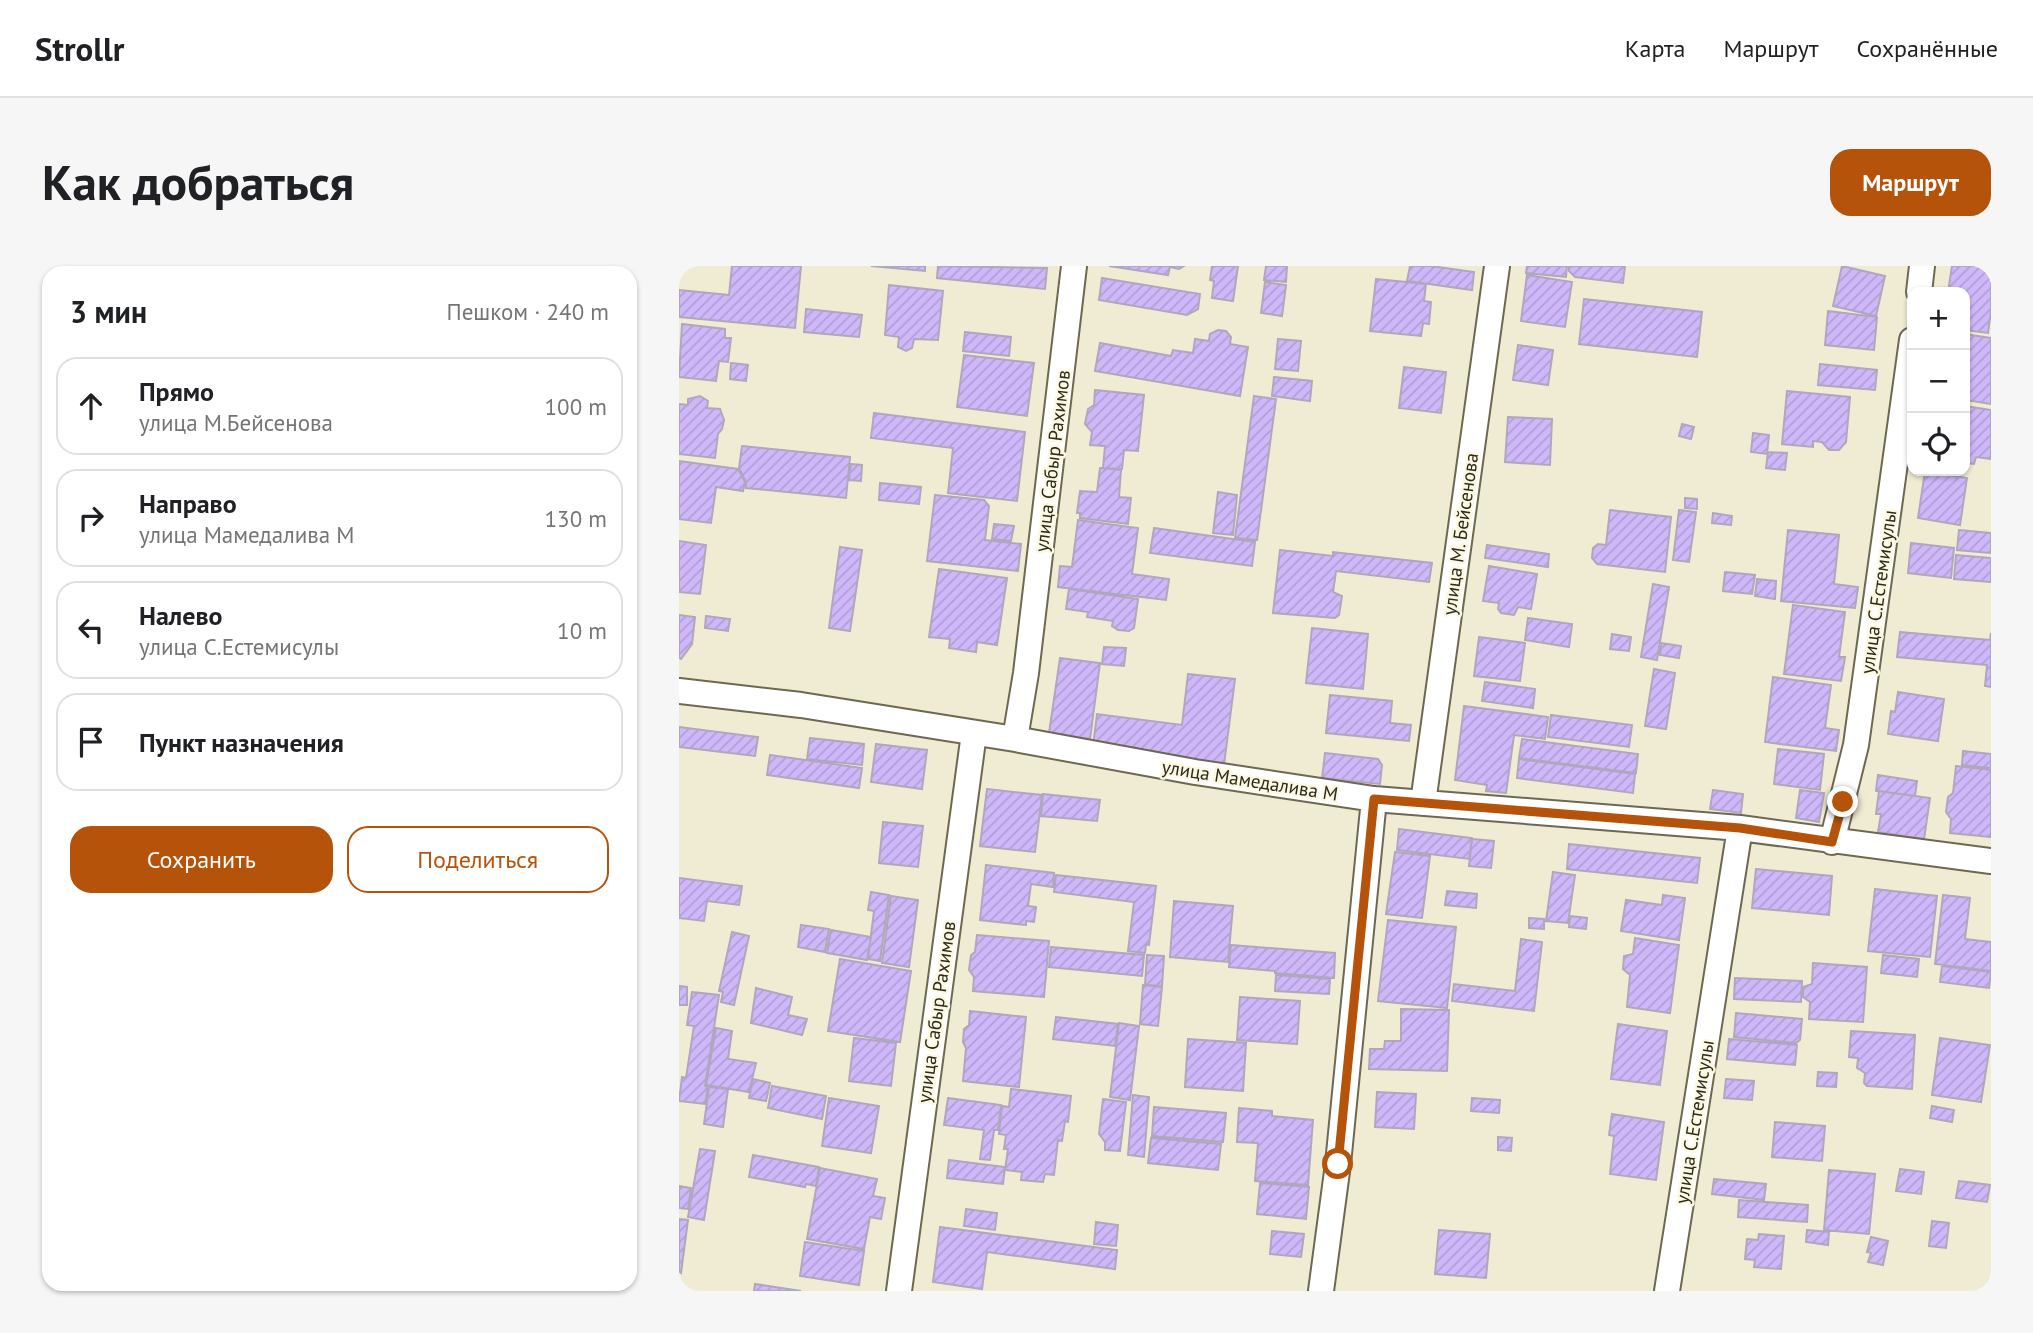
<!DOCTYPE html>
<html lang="ru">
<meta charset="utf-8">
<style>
:root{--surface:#fff;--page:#f6f6f6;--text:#202124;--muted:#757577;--line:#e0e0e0;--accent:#b45309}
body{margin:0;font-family:"PT Sans",sans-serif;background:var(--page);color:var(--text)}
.controls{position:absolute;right:21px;top:21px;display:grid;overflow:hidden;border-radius:14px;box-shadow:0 2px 5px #0004}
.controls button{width:63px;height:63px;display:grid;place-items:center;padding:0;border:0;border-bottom:2px solid var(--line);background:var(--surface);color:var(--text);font:35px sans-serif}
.stop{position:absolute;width:21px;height:21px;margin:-16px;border:5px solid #b45309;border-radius:50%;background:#fff}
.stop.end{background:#b45309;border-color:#fff;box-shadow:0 2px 7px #0008}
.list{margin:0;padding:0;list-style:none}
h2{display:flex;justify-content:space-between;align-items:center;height:91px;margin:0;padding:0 28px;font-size:30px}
h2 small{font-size:23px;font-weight:400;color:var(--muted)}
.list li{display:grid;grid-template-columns:46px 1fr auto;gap:21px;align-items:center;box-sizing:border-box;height:98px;margin:0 14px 14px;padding:0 14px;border:2px solid var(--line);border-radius:21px}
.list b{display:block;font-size:26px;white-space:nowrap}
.list p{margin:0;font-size:23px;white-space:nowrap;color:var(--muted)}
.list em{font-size:23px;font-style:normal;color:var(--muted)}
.actions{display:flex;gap:14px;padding:21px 28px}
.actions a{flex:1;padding:16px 0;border:2px solid var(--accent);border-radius:21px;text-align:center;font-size:24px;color:var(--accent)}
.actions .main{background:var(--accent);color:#fff}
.icon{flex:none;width:38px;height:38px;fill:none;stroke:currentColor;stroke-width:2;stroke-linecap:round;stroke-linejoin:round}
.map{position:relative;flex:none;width:1312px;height:1025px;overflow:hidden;border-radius:21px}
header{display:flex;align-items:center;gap:42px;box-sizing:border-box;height:98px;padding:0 35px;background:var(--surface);border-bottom:2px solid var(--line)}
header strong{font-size:33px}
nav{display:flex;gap:38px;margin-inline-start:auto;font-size:24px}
.intro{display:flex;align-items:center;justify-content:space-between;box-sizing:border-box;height:168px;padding:0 42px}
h1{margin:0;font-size:49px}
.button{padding:18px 32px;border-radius:21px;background:var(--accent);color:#fff;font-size:24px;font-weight:700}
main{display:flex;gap:42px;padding:0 42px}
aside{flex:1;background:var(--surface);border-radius:21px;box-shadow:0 2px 5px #0004}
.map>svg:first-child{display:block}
</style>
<header>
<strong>Strollr</strong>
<nav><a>Карта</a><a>Маршрут</a><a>Сохранённые</a></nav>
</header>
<div class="intro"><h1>Как добраться</h1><a class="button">Маршрут</a></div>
<main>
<aside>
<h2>3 мин<small>Пешком · 240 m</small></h2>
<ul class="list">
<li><svg class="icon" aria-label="ahead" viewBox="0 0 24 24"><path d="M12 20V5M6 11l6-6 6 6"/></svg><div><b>Прямо</b><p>улица М.Бейсенова</p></div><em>100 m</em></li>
<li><svg class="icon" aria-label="right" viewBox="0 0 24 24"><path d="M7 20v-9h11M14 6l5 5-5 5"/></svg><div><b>Направо</b><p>улица Мамедалива М</p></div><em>130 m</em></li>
<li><svg class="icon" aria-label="left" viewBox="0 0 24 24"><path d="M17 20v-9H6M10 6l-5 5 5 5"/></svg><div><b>Налево</b><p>улица С.Естемисулы</p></div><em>10 m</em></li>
<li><svg class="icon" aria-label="arrive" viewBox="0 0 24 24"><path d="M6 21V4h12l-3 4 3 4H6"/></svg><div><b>Пункт назначения</b></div></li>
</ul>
<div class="actions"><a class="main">Сохранить</a><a>Поделиться</a></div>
</aside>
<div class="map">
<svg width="1312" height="1025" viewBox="0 0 1312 1025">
<defs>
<pattern id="building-hatch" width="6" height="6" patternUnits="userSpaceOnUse" patternTransform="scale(1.75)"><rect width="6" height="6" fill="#cfb8fa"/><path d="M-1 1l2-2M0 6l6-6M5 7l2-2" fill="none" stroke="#b29ed6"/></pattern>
</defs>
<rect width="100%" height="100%" fill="#f0ebd3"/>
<path fill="url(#building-hatch)" stroke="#afa7bd" stroke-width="2" d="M53,0H122L116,62L0,51V24L50,29Z
M192,0H246V5Z
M259,0L368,2L366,23L258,12Z
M430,0H505L500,3L491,1L489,9Z
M533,0H559L554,35L533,32L535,15L531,14Z
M587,0H608L607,16L585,14Z
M731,0H752L795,6L793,24L728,15Z
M848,0H888L887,11L847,7Z
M890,0H946L944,17L896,11L890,5Z
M1163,0L1206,10L1197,50L1154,40Z
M1273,0H1312V45L1309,67L1286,64V26H1269Z
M848,9L893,16L886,61L842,55Z
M423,12L521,28L519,43L508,49L420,34Z
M697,13L747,18L745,35L752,36L750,58L744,57L742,70L691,65Z
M586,16L607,19L603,50L582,47Z
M210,19L264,25L259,74L235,73L233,82L227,85L219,81L220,71L206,69Z
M905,33L1023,46L1018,91L900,78Z
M127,43L183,49L180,71L125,66Z
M1149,45L1198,51L1195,84L1146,79Z
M3,58L46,63V72H52L49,96L40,95L37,115L0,111Z
M539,64L547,65L552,71L551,78L569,81L561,130L416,105L421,77L492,90L494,84L514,87L516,73L530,75L531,68Z
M286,66L332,71L330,90L284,85Z
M1286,68L1312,72V138L1286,134Z
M599,73L622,75L619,105L596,103Z
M839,79L874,84L869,119L834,114Z
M285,89L355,97L348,150L278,141Z
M52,97L69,99L67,115L51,113Z
M1141,98L1198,104L1196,124L1139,119Z
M725,101L767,106L762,147L720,142Z
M595,111L633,115L631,135L593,130Z
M416,124L465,129L459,185L445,184L443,203L424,202L426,180L411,179L413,166L406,158L409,143L415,139Z
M1108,125L1171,131L1167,176L1160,184H1150L1143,176L1134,175V181L1103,178Z
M21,130L29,135L28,142L41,143L45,154L43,163L39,168L36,192L0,188V138L9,139V133Z
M575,130L597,133L578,274L556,272Z
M1286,140L1312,144V193L1297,191L1295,198L1286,197Z
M195,147L346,166L338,235L269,227L274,182L192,172Z
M829,151L873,153L871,199L826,196Z
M1003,158L1015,161L1012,173L1000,170Z
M1074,167L1090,169L1088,188L1072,186Z
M63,180L171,191L167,232L67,222V216L60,202Z
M1089,186L1108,187L1106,204L1087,202Z
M0,195L59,203L66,216L64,225L37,221L32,257L0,253Z
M172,198L183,199L182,215L170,214Z
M421,202L442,204L440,231L452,232L449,258L401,252V247H398L401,225L418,226Z
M1246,205L1288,212L1281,259L1239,252Z
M201,217L242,221L240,238L200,234Z
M539,226L558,229L554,269L534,267Z
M256,229L305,234L310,240L306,274L342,278L339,305L248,295Z
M1006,232L1018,233V243L1006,242Z
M931,244L992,251L986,306L918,298L913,292L914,282L919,278L927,279Z
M1000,244L1017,246L1010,296L994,294Z
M1034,247L1053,250L1052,259L1033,257Z
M399,254L459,262L453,308L490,313L487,334L379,321L381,300L393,301Z
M315,258L335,260L332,275L313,273Z
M475,262L576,276L573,300L471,287Z
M1109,264L1160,269L1155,318L1179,321L1176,342L1102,335Z
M1280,264L1312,267V287L1278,284Z
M0,275L27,279L21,328L0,326Z
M1232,277L1275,282L1272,312L1229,307Z
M808,279L870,288L869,301L806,292Z
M161,281L183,284L171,365L150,362Z
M601,284L654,290V286L753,297L750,316L657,305L654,326L663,330L660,349L656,352L594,347Z
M1277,289L1312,292V316L1275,313Z
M810,300L858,308L852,343L839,341L835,349L822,347L819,343L820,337L804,335Z
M260,303L328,312L318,379L298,376L297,386L270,382L271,373L250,371Z
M1046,306L1076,309L1073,328L1044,325Z
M1078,313L1097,315L1096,333L1076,330Z
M974,318L990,321L978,394L962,391Z
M390,323L459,333L455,362L450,365L439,364L433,360L434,355L408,351L409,346L387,343Z
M1114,339L1166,346L1160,391H1166L1162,415L1105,408Z
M0,349L16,351L13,378L2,393L0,392Z
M27,350L51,353L49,365L26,362Z
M849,352L893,358L890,381L846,374Z
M633,362L689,368L684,423L627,417Z
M1221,366L1311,374L1312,367V421L1306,420L1308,399L1218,391Z
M933,368L952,371L950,385L931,383Z
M800,371L846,377L841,415L795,410Z
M982,377L1002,380L1000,392L981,389Z
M425,381L447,382L445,400L423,398Z
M381,392L421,397L411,473L370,467Z
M975,403L996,407L987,463L966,460Z
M509,408L556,413L545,499L414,480L418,448L503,459Z
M1094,411L1152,419L1146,462L1160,464L1157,485L1086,476Z
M806,416L856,423L854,442L803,435Z
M1219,426L1265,433L1259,475L1209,468L1212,445L1216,446Z
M651,429L713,435L711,457L732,459L730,475L647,467Z
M785,440L869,451L866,473L835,469L827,527L807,525L808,519L776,514Z
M872,449L953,459L950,481L869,471Z
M0,461L79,471L76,490L0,481Z
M131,472L185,478L183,499L128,493Z
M843,473L959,488L957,507L840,492Z
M197,478L248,484L243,523L192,516Z
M1099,483L1145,488L1141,524L1095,518Z
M1284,485L1312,488V502L1283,499Z
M646,487L699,493L703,499L701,518L643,512Z
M91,489L183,502L180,522L88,509Z
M840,493L956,508L954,527L838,512Z
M1277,500L1312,504V571L1271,567L1272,553L1267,546L1269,531L1274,527Z
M1199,509L1238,515L1236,530L1197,525Z
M308,523L363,529L356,586L301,580Z
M1034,524L1064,528L1062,547L1031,543Z
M1121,524L1145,527L1140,556L1117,552Z
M1200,525L1251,532L1245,573L1199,566L1202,548H1197Z
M364,528L421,534L418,555L362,550Z
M204,556L244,560L239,601L200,597Z
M720,563L793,572L790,593L718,584Z
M793,573L815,575L812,602L790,600Z
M890,578L1021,592L1018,617L888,603Z
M716,586L751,590L743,652L707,648Z
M307,599L375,607L374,621L352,618L349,640L357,641L355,656L347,655V659L301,654Z
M1077,603L1153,610L1150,649L1073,642Z
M874,606L896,609L889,657L867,655Z
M377,609L477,620L470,679L467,678L466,687L449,685L455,636L375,626Z
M0,612L63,620L60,639L28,635L25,655L0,652Z
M1196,623L1258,630L1251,691L1189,685Z
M768,625L798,628L797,642L766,639Z
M192,626L210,629L201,695L189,693L195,645L189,644Z
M984,629L1006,632L1000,674L942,665L947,634L983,639Z
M1264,629L1291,632L1286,673L1312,676V705L1256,698Z
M212,630L239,634L230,701L203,697Z
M495,635L554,640L549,696L491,691Z
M891,650L908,652L907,663L890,661Z
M850,652L865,653V663L850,662Z
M709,654L777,661L768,742L699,735Z
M122,659L150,663L146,686L119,681Z
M152,664L192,671L188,694L148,687Z
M53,666L70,670L55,739L42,736L44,726L40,725Z
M298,669L370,675L365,731L294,725L295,711L290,704L292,689L296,686Z
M956,672L1000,679L991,747L948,741L951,709L944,703L945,690L954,688Z
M842,673L863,676L855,745L773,735L775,718L836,725Z
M552,679L656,687L655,712L596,707V705L550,701Z
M372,681L465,689L463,710L370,701Z
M468,689L485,690L483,720L466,719Z
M1204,689L1240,693L1238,711L1202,707Z
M161,693L232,705L221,776L149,765Z
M1134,697L1188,701L1184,756L1130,753L1131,736L1124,731V721L1133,718Z
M1263,700L1312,706L1310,722L1261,716Z
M597,709L651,713L650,728L596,725Z
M1056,712L1123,715L1122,736L1055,733Z
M464,719L483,721L479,760L461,758Z
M0,720L8,721V739H0Z
M77,722L113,731L109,749L128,753L123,769L72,757Z
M13,726L40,729L26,820L29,821L26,838L0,835L3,811L7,812L15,760L8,759Z
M561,731L621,735L618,778L558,774Z
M722,743L770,744L768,805L690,803L691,783H705L706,775H722Z
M291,745L347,751L340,821L284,815L287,782L284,776L285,763L290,759Z
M1057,747L1123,753L1121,774L1117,777L1055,771Z
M377,751L439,758L436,780L374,773Z
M440,757L460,760L451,834L431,831Z
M939,758L988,765L981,819L932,813Z
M37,762L53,765L49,793L77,797L70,826L27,819Z
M1172,765L1236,769L1233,823L1188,820L1185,817L1186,807L1178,802L1179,792L1170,791Z
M175,772L217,777L212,820L170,815Z
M1261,772L1311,779L1302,836L1253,829Z
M509,773L567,777L564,825L506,821Z
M1050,773L1118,779L1116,799L1048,793Z
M1139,806L1158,807L1157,821L1138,820Z
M74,813L91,817L87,835L70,832Z
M1047,813L1075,815L1073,834L1045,832Z
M93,820L147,830L143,853L89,842Z
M30,821L49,823L44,861L25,858Z
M332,823L392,830L389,856L386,855L383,875L379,874L375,909L366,908L364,916L342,914L343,906L326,904L329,883H325L327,869L320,868L323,840L330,841Z
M698,826L737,828L735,863L696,861Z
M454,829L470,831L465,891L449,889Z
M150,832L200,840L192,887L143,880Z
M269,832L322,839L319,864H315L311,894L301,893L305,864L265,859Z
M793,832L821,834L820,847L792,845Z
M424,833L447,836L441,885L426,884V876L420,868Z
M1253,840L1275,844L1273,856L1251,852Z
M475,841L547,847L544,876L473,870Z
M560,842L593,845V850L634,854L629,919L576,915L579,877L558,876Z
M933,848L985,856L977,914L931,908L935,870L930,869Z
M1096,856L1146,860L1143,895L1093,891Z
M819,871L833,872L832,885L819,884Z
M472,872L542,878L539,904L469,897Z
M21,883L36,885L25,954L9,951Z
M74,889L140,901L137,920L127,918L126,921L70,911Z
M270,894L326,901L324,918L268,912Z
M141,902L198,913L194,930L206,932L202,953L191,951L185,983L128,973Z
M1221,903L1245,906L1242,928L1217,925Z
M1150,904L1196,908L1190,968L1145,964Z
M1035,913L1087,918L1085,934L1033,928Z
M1280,915L1311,919L1308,936L1277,932Z
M581,917L630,921L627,953L578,948Z
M0,920L12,922L9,943L0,942Z
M1060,934L1129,939L1128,956L1059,951Z
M287,943L318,947L316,964L285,960Z
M0,953L9,954L2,1007L0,1006Z
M1253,955L1270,957L1267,982L1250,980Z
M417,956L439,959L437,980L415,978Z
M261,961L438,984L436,1003L308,986L303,1023L254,1016Z
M760,964L811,968L807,1012L756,1008Z
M1128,964L1150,966L1149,979L1127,976Z
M593,965L625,968L622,991L591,988Z
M1080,968L1105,970L1102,1003L1075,1001L1076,994L1066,993L1068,973L1079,974Z
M1192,971L1209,975L1204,999L1189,996L1192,987L1188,986Z
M126,976L185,985L180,1019L121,1010Z
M76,1018L122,1025H75Z"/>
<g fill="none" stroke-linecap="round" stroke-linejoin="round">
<g stroke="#6c6852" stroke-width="28">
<path id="minor" d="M1240,26L1243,0
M0,425L122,439L336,473L516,506L695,533L1061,562L1312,595
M336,473L347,407L395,0
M744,537L818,0
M1153,576L1177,479L1233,74
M220,1025L295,467
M642,1025L659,898L695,533
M988,1025L1061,562"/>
</g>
<use href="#minor" stroke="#fff" stroke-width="24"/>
</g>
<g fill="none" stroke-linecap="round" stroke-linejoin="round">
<path stroke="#b45309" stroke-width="9" d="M659,898L695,533L1061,562L1153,576L1164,536"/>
</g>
<g text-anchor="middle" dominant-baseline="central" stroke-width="5" stroke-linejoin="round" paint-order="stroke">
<g font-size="19" fill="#2b2920" stroke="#fdf9e0">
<text transform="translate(373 195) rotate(-83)">улица Сабыр Рахимов</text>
<text transform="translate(781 268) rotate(-82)">улица М. Бейсенова</text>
<text transform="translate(1199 326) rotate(-82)">улица С.Естемисулы</text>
<text transform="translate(571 514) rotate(9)">улица Мамедалива М</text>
<text transform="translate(257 746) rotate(-82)">улица Сабыр Рахимов</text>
<text transform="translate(1015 856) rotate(-81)">улица С.Естемисулы</text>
</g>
</g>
</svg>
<div class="controls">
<button>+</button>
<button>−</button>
<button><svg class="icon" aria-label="locate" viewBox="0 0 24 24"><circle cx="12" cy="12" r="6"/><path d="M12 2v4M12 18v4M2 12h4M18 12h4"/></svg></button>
</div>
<div class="stop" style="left:659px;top:898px"></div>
<div class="stop end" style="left:1164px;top:536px"></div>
</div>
</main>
